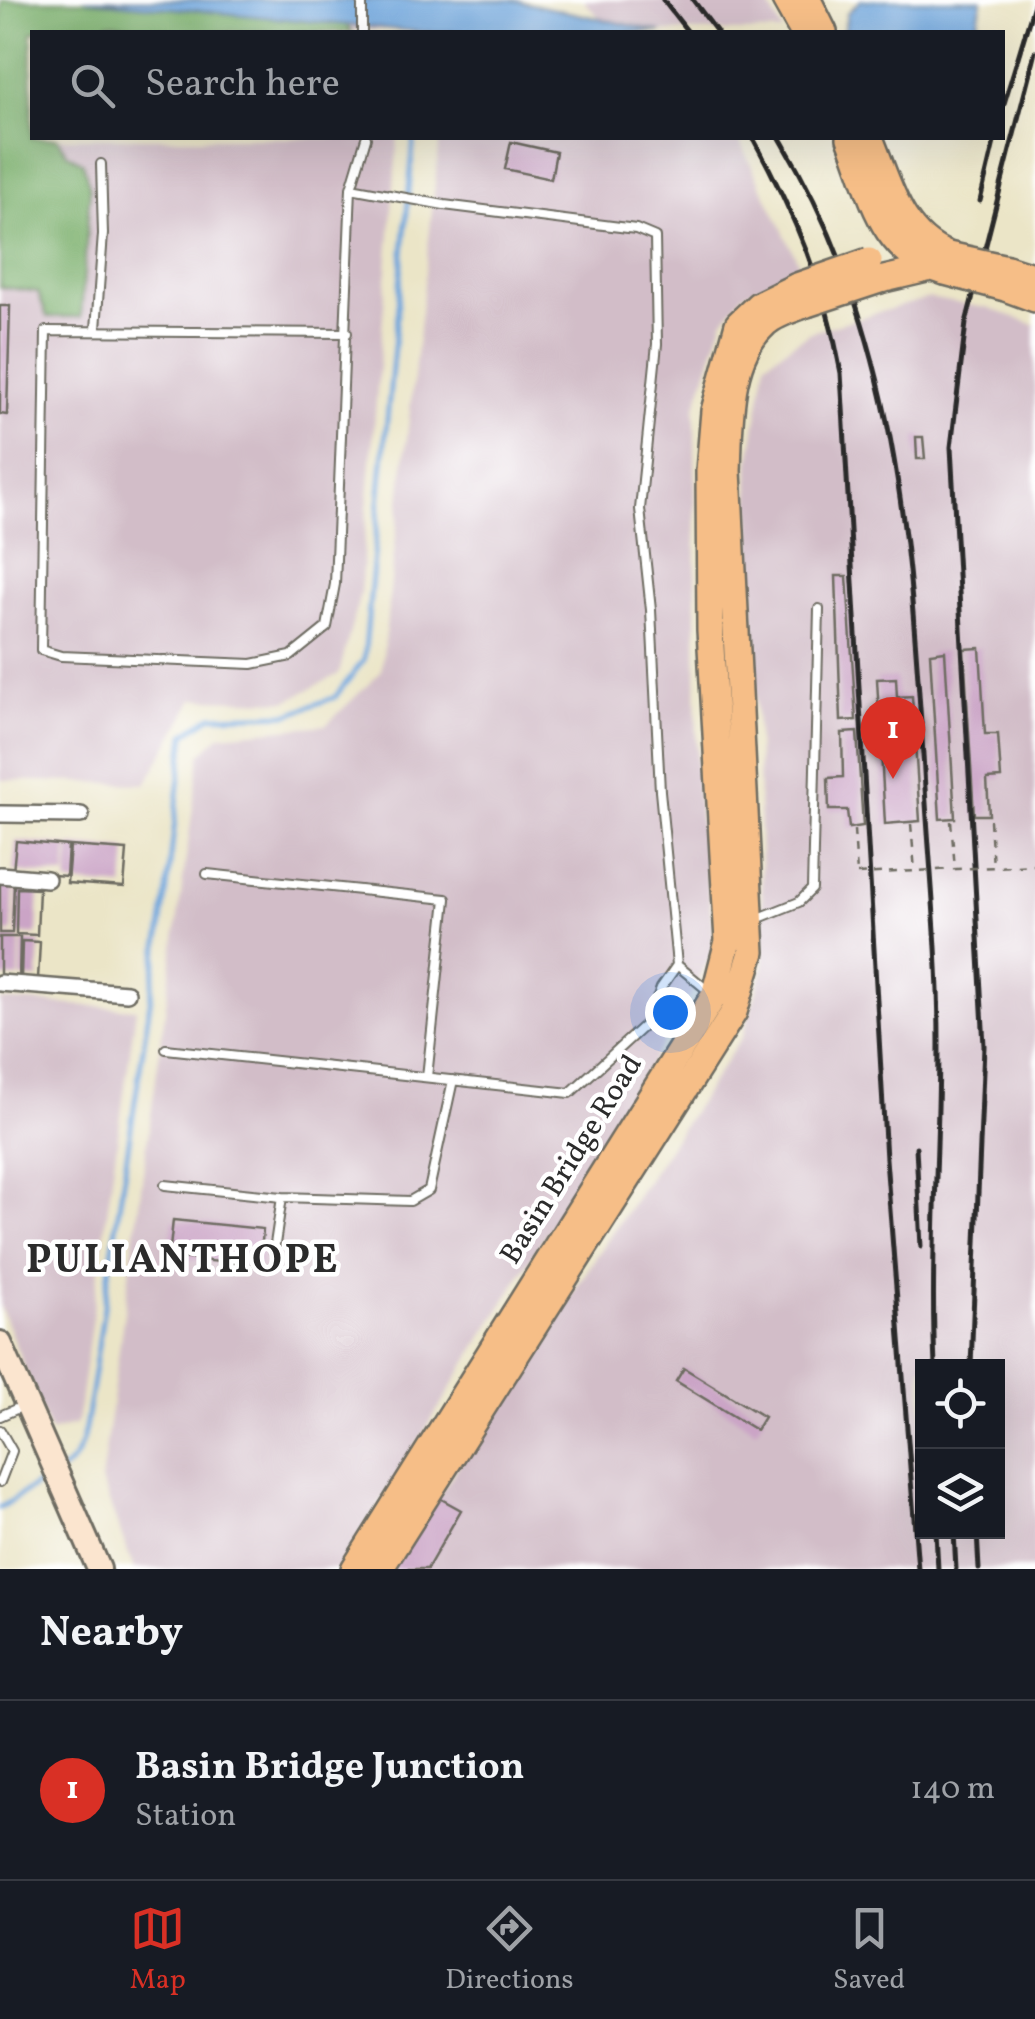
<!DOCTYPE html>
<style>
:root{--surface:#171b24;--page:#20242c;--text:#f1f3f6;--muted:#9ea1a6;--line:#363941;--accent:#d93025}
body{margin:0;font-family:Vollkorn,serif;background:var(--page);color:var(--text)}
.controls{position:absolute;right:30px;bottom:30px;display:grid;overflow:hidden;border-radius:0px;box-shadow:0 10px 40px #0002}
.controls button{width:90px;height:90px;display:grid;place-items:center;padding:0;border:0;border-bottom:2px solid var(--line);background:var(--surface);color:var(--text);font:50px sans-serif}
.you{position:absolute;left:670px;top:1012px;width:35px;height:35px;margin:-25px;border:8px solid #fff;border-radius:50%;background:#1a73e8;box-shadow:0 0 0 15px #1a73e833}
.badge{display:grid;place-items:center;width:65px;height:65px;border-radius:50%;background:var(--accent);color:#fff;font-size:32px;font-weight:700}
.pin{position:absolute;translate:-50% -82px;filter:drop-shadow(0 2px 5px #0008)}
.pin::after{content:'';position:absolute;top:52px;width:35px;height:30px;background:inherit;clip-path:polygon(0 0,100% 0,50% 100%)}
.list{margin:0;padding:0;list-style:none}
h2{display:flex;justify-content:space-between;align-items:center;height:130px;margin:0;padding:0 40px;font-size:42px}
h2 small{font-size:32px;font-weight:400;color:var(--muted)}
.list li{display:grid;grid-template-columns:65px 1fr auto;gap:30px;align-items:center;box-sizing:border-box;height:180px;padding:0 40px;border-top:2px solid var(--line)}
.list b{display:block;font-size:38px;white-space:nowrap}
.list p{margin:0;font-size:32px;white-space:nowrap;color:var(--muted)}
.list em{font-size:32px;font-style:normal;color:var(--muted)}
.icon{flex:none;width:55px;height:55px;fill:none;stroke:currentColor;stroke-width:2;stroke-linecap:round;stroke-linejoin:round}
.map{position:relative;flex:none;width:1035px;height:1569px;overflow:hidden}
.search{position:absolute;background:var(--surface);box-shadow:0 10px 40px #0002;left:30px;right:30px;top:30px;height:110px;display:flex;align-items:center;gap:25px;box-sizing:border-box;padding:0 35px;border-radius:0px;color:var(--muted);font-size:38px}
.sheet{height:310px;background:var(--surface)}
nav{display:flex;justify-content:space-around;align-items:center;box-sizing:border-box;height:140px;border-top:2px solid var(--line);background:var(--surface);font-size:28px;color:var(--muted)}
nav a{display:grid;justify-items:center;gap:5px}
nav .on{color:var(--accent)}
.map>svg:first-child{display:block}
</style>
<div class="map">
<svg width="1035" height="1569" viewBox="0 0 1035 1569">
<rect width="100%" height="100%" fill="#fff"/>
<filter id="ink" filterUnits="userSpaceOnUse"><feTurbulence type="fractalNoise" baseFrequency=".01" numOctaves="2"/><feDisplacementMap in="SourceGraphic" scale="20" xChannelSelector="R" yChannelSelector="G"/><feConvolveMatrix kernelMatrix="1 2 1 2 8 2 1 2 1" color-interpolation-filters="sRGB"/></filter>
<filter id="wash" filterUnits="userSpaceOnUse"><feTurbulence type="fractalNoise" baseFrequency=".0048" numOctaves="4" result="noise"/><feDisplacementMap in="SourceGraphic" scale="40" xChannelSelector="R" yChannelSelector="G"/><feGaussianBlur stdDeviation="2.25" result="paint"/><feColorMatrix in="noise" values="0 0 0 0 0 0 0 0 0 0 0 0 0 0 0 0 0 1.4 0 .05"/><feComposite in="paint" operator="in"/></filter>
<g filter="url(#wash)">
<rect width="100%" height="100%" fill="#ebe5c7"/>
<path fill="#d2bdc8" fill-rule="evenodd" d="M0,0H85L416,30L32,32V138H398L360,594L339,674L287,701L194,699L146,784L0,780Z
M583,0H766L783,32H661L601,19Z
M440,138H738L800,266L742,295L723,321L695,409L697,792L715,947L682,1012L340,1569H134L101,1481L200,755L220,735L326,725L381,672Z
M929,298L991,309L1035,325V1569H390L743,1035L764,966L749,467L766,362L810,332ZM922,1366H998V1532H922Z
M0,1000L136,1009L77,1424L50,1432L0,1306Z"/>
<path fill="#79ae6b" stroke="#526c4b" stroke-width="2.5" d="M1,0H79L345,22L352,32H176L109,23L97,32H32V138H57L67,153L83,163L90,189L81,317H47L38,292L0,287Z"/>
<path fill="#6ea5dc" stroke="#4c6884" stroke-width="2.5" d="M85,0H513L661,32H422Z
M861,0H982L976,32H844L847,13Z"/>
<g fill="none" stroke-linecap="round" stroke-linejoin="round">
<path stroke="#6ea5dc" stroke-width="5" d="M62,1470C85,1456 85,1423 90,1399L167,890L185,734L212,716L289,714L335,697L364,660L414,138
M0,1508L52,1475"/>
</g>
<g id="blocks">
<path fill="#cba4c6" d="M511,142L556,152L551,179L505,169Z
M0,306H10L7,415L0,414Z
M916,437H923L925,459H917Z
M836,576H847L856,720L841,721Z
M980,648L985,734H998L1001,778L987,779L989,815H974L964,649Z
M945,651L955,818L940,819L930,653Z
M896,678L897,697L912,696L920,821L885,824L877,679Z
M857,732L863,826L849,828L847,810H829L828,778L843,777L842,733Z
M16,841L68,846L66,876L13,872Z
M70,846L127,850L124,887L67,883Z
M0,883H14L12,933H0Z
M17,888L39,889L37,935L16,934Z
M0,937H20L19,978H0Z
M22,941L40,942L38,979L21,978Z
M173,1220L263,1229L260,1266L169,1257Z
M684,1368L764,1417L756,1430L676,1381Z
M434,1495L461,1510L427,1569H391Z"/>
</g>
</g>
<g filter="url(#ink)">
<use href="#blocks" fill-opacity="0" stroke="#6e6c62" stroke-width="2.5"/>
<g fill="none" stroke-linecap="round" stroke-linejoin="round">
<g stroke="#6e6c62" stroke-width="12">
<path id="lane" d="M362,0V32
M351,188L444,205L636,229L655,237L657,344L640,509L651,610L660,791L677,965L711,993
M96,329L103,234L101,164
M347,333L46,331L41,650L61,656L252,664L291,656L327,627L335,584L351,188L366,138
M207,874L446,899L427,1077
M754,920L799,902L812,889L819,609
M166,1049L570,1093L648,1022L661,988L677,965
M165,1185L282,1197L274,1251
M282,1197L410,1201L429,1190L453,1080
M0,1416L23,1406
M0,1430L12,1451L0,1482"/>
</g>
<g stroke="#6e6c62" stroke-width="20">
<path id="street" d="M0,814L81,815
M0,875L47,879
M0,983L127,993"/>
</g>
<g stroke="#6e6c62" stroke-width="28">
<path id="secondary" d="M0,1343L99,1569"/>
</g>
<g stroke="#6e6c62" stroke-width="30">
<path id="primary" d="M785,0L803,32
M808,0L824,32
M850,138C872,194 880,253 945,272
M870,138C889,183 899,235 948,255
M1007,268L1035,277
M880,280L931,268
M1005,288L1035,299
M354,1569L714,996L728,941L710,630L709,471L714,411L738,324L758,305L797,286
M380,1569L734,1012L752,952L728,471C730,424 727,358 765,324C775,314 794,309 807,304"/>
</g>
<path stroke="#6e6c62" stroke-width="2.5" stroke-dasharray="8 8" stroke-linecap="butt" d="M990,820L993,867
M951,821L955,869
M911,824L915,871
M854,830L857,874"/>
<use href="#lane" stroke="#fff" stroke-width="8"/>
<use href="#street" stroke="#fff" stroke-width="15"/>
<use href="#secondary" stroke="#fbe5cf" stroke-width="22"/>
<use href="#primary" stroke="#f6be87" stroke-width="25"/>
<path stroke="#2b2b2b" stroke-width="5" d="M663,0L688,32
M693,0L717,32
M1002,110L1035,1
M753,138C794,213 826,289 841,373L886,1159L918,1569
M780,138C899,337 910,546 924,771C929,861 939,952 939,1042C939,1150 930,1258 935,1366
M980,201L995,138
M916,1147L921,1247
M971,1366L984,1046L951,447L966,323L1035,52
M936,1532L938,1569
M954,1532L956,1569
M977,1532L979,1569"/>
<g stroke="#6e6c62" stroke-width="30" stroke-linecap="butt">
<path id="primary-bridge" d="M948,255L1007,268
M945,272L1005,288
M797,286L869,261
M807,304L880,280"/>
</g>
<path stroke="#6e6c62" stroke-width="2.5" stroke-dasharray="8 8" stroke-linecap="butt" d="M857,874L1035,865"/>
<use href="#primary-bridge" stroke="#f6be87" stroke-width="25"/>
</g>
</g>
<g text-anchor="middle" dominant-baseline="central" stroke-width="9" stroke-linejoin="round" paint-order="stroke">
<g font-size="30" fill="#2b2b2b" stroke="#fff">
<text transform="translate(572 1160) rotate(-58)">Basin Bridge Road</text>
</g>
<g font-size="40" font-weight="bold" letter-spacing="2.5" fill="#2b2b2b" stroke="#fff">
<text x="183" y="1262">PULIANTHOPE</text>
</g>
</g>
</svg>
<div class="controls">
<button><svg class="icon" aria-label="locate" viewBox="0 0 24 24"><circle cx="12" cy="12" r="6"/><path d="M12 2v4M12 18v4M2 12h4M18 12h4"/></svg></button>
<button><svg class="icon" aria-label="layers" viewBox="0 0 24 24"><path d="M12 4l9 5-9 5-9-5zM3 14l9 5 9-5"/></svg></button>
</div>
<div class="you"></div>
<div class="pin badge" style="left:893px;top:779px">1</div>
<div class="search"><svg class="icon" aria-label="search" viewBox="0 0 24 24"><circle cx="10" cy="10" r="6"/><path d="M15 15l6 6"/></svg>Search here</div>
</div>
<section class="sheet">
<h2>Nearby<small></small></h2>
<ul class="list">
<li><span class="badge">1</span><div><b>Basin Bridge Junction</b><p>Station</p></div><em>140 m</em></li>
</ul>
</section>
<nav>
<a class="on"><svg class="icon" aria-label="map" viewBox="0 0 24 24"><path d="M3 6l6-2 6 2 6-2v14l-6 2-6-2-6 2zM9 4v14M15 6v14"/></svg>Map</a>
<a><svg class="icon" aria-label="directions" viewBox="0 0 24 24"><path d="M12 3l9 9-9 9-9-9zM9 14v-3h6M13 9l2 2-2 2"/></svg>Directions</a>
<a><svg class="icon" aria-label="saved" viewBox="0 0 24 24"><path d="M7 4h10v16l-5-4-5 4z"/></svg>Saved</a>
</nav>
